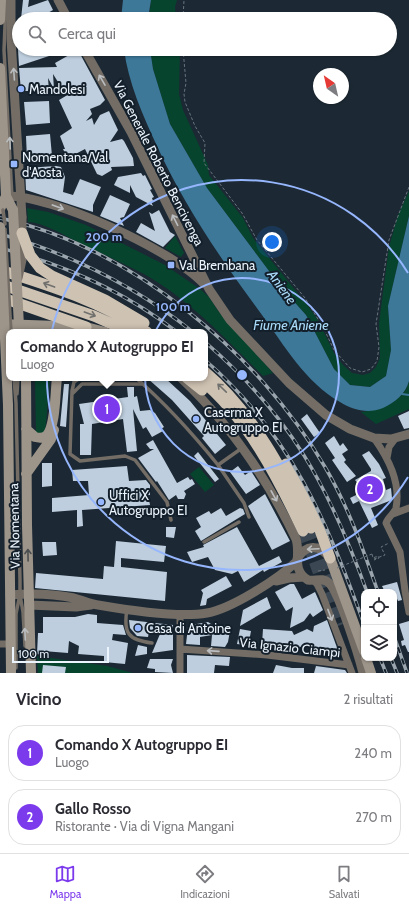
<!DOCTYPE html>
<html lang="it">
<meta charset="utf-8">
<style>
:root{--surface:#fff;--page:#f7f7f7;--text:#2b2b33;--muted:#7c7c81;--line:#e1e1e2;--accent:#7c3aed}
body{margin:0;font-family:Cabin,sans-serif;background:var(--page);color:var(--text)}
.controls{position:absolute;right:12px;bottom:12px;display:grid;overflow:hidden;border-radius:8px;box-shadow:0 1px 3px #0004}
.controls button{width:36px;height:36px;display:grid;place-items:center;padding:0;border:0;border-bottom:1px solid var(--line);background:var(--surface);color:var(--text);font:20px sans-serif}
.compass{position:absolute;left:313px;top:68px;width:36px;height:36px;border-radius:50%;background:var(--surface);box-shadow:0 1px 3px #0004;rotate:326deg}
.scale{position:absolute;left:12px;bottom:10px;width:97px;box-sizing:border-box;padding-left:4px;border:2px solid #ebf4fc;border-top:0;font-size:11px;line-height:14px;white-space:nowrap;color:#ebf4fc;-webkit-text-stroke:3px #131f2a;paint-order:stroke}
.you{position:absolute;left:272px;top:242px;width:14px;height:14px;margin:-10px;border:3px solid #fff;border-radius:50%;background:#1a73e8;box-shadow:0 0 0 6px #1a73e833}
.badge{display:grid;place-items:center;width:26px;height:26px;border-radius:50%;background:var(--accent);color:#fff;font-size:13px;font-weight:700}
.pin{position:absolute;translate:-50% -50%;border:2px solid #fff;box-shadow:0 1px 4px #0006}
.popup{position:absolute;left:6px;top:329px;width:202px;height:52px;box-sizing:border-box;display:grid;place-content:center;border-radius:8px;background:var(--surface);filter:drop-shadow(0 1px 3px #0005);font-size:13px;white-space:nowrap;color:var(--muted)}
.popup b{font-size:15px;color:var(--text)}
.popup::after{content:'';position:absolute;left:50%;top:100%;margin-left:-8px;border:8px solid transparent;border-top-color:var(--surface)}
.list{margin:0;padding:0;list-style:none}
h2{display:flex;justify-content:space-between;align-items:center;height:52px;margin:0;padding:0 16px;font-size:17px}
h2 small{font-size:13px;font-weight:400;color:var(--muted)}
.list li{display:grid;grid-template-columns:26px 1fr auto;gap:12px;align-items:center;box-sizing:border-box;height:56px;margin:0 8px 8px;padding:0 8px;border:1px solid var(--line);border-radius:16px}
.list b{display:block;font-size:15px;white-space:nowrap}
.list p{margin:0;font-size:13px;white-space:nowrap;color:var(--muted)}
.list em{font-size:13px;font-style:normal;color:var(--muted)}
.icon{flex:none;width:22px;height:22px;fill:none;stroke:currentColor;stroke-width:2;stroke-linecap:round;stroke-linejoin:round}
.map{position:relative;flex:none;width:409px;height:673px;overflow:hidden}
.search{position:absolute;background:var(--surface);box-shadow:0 1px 3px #0004;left:12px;right:12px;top:12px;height:44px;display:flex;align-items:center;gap:10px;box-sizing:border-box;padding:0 14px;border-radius:22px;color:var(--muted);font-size:15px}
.sheet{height:180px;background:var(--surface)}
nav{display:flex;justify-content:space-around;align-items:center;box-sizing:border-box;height:56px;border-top:1px solid var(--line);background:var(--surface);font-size:11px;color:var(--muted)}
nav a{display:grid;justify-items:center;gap:2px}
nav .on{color:var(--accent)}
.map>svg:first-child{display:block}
</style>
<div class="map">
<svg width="409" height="673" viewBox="0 0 409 673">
<rect width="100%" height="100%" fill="#1c2934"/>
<path fill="#06442e" d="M151,0H177L175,7L176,19H149Z
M150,49H180L179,94L183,110L208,165L209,175L243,218L253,238L308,306L318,320L334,353L343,365L352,373L363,375L370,373L376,367L380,358L379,323L389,247L398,215L409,191V216L388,306L391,350L386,376L370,387L350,385L334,369L306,315L281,287L207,188L170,124L153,69Z
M27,208L48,212L86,225L165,265L200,289L209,297L218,311L273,373L263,376C227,340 190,300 144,274C123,263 100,253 78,242C63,235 45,223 28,222Z
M175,236L184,253L181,257L165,248Z
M35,378H50L45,433H36Z
M409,381V409L376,424L361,412C381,409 403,403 409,381Z
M199,467L214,485L205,492L190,474Z
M37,656L107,666L133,673H38Z"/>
<path fill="#3d7899" d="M123,0H151L148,19H121Z
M124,49H150L153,69L170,124L207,188L281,287L306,315L334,369L350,385L370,387L386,376L391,350L388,306L409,216V381C405,395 395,402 383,408C368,414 353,410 340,402C306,383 284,345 262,315C223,262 184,206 157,146C143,116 128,82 124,49Z"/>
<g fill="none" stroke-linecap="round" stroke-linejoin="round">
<path stroke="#3d7899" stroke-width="2" d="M402,394L409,395"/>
</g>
<path fill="#becede" d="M23,0H29L28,7L48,0L53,10L39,18L26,16L25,19H21Z
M18,49H48L52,55L19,66Z
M78,50L105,100L100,105L90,109L92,114L86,121L92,118L94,125L100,115L109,111L118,130L110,142L122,139L124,141L133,158L134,166L111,167L112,170L102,176L97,174L85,149L66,159L62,154L65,153L63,149H65L60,136L72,128L59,100L76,90H63L53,74L54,89L48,78L49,91H21L19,68L57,67L55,63Z
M49,101L50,123L26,125L24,102Z
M50,134L52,156L27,159L26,136Z
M56,166L61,167L65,177L63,192L73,195L80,179L101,187L93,205V212L26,190L25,168Z
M141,173L143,176L145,175L152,189L150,190L154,197L152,198L153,201L151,202L153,206L136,197L130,185V193L114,185L118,177Z
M110,195L130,204L124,217L120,218L124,226L100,216Z
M159,210L170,232L175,235L163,247L136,232L141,223L155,231L149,212L152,214Z
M147,378H165L190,401L226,445L215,454L202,438L204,436L172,400Z
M64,384H69L66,427L60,426Z
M127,387H134V397L137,396L140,411L150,410L155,413L164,427L161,429L163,431L152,437L146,427L143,429L133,409L137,451L127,452L123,419L92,424L91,455H80V424H84L79,404L128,397Z
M409,411V428L404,429L398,416Z
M307,414L320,433L314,437L301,419Z
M334,436L340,446L343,443L348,450L342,454L346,460L344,462L356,476L347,482L332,460L335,458L325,443Z
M153,440L177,483L188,477L190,480L192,479L195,484L184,491L186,494L184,499H178L176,495L169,500L157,481L156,482L138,458L154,449H150L146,444Z
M369,451L379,464L386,478L383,479L386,490L391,488L392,498V500L371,508L378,525L372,528L359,501L353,504L350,498L364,491L355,480L371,471V469L362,455Z
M198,452L219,479L215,482L194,456Z
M42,463H52V486L42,487Z
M127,466L129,481L146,480L150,485V495H148L150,505L82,510L83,526L77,527V510L52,512V498L89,495L88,481H73L72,470Z
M238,466L245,475L251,471L260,485L246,494L230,472Z
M265,494L290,541L272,550L248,506Z
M221,508L226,516L240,508L243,509L245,514L201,541L195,531L201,527L196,518L209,511L211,514Z
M166,527H176L174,538L166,537Z
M237,527L259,566L279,556L282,562L264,572L263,570L244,582L238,571L232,574L215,570L208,557L192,562L187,552L204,547L203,545Z
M116,541L166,546L164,562L121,558V567L167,572L165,601L35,588L36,573L103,579L104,566L114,567Z
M42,542H56L57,555L43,556Z
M226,576L232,586L207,599L206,605L200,606L203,593L201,590Z
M397,582L402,600L398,601L394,592H385L382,586Z
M290,584H294L302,599L315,592L323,610L313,617L310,613L304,621L290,628L293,607L286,611L275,592Z
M267,597L271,608L240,626L243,610Z
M88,614L97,615V623L123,625L126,635L113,634L112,640L128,643L125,664L104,662V656L78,654L79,646L69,641L68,653L43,651V655L37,654L38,633H43V617H75Z
M129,620L173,625V650L152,653L160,634L149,632L148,637L137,636L130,628Z
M327,620L340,656L338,657L310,652L311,646L300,647L298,650L288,648L287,646L262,644L263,629L292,631L294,635L307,629L313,632L314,626Z
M409,621V652H408L405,645L402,646L401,641L404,640L399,624Z
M208,622L214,626L231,625L228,642L225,647L211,646L212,635L200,637V645L186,644L188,627H191V625Z
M240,629L251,631L249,642L258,647L237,644Z
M138,645L147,647V654L135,656Z
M187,655L230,657L229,666L215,665L214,673H187Z
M150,659H173L171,665L173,673L155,672V669L147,668Z
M43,665L66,667L65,673H42Z
M276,665L292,668H304V673H273Z
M316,666L345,670L347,673H314Z"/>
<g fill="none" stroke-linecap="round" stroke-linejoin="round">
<path stroke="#3b4752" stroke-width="11" stroke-dasharray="11 5.5" stroke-linecap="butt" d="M311,528L335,591
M303,531L338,626"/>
<path stroke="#68737d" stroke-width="1" stroke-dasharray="3 2" stroke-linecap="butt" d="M183,19L184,0
M183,49L186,83L184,94L185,102L195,126L205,143L204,163L242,213L257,240L305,298L324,329L334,350L350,368L362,372L371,369L377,361L379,347L376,324L389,240L409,187
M372,554L373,558L378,556L379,558L374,560
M374,559L385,555L381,547L389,543
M318,571L325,570"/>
<path stroke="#736d66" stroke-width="3.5" d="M6,1L4,50L12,197
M14,378L16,403L20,580V594L16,614V668
M80,378L74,382L72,391L70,454L80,461L125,456L135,460L167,502L171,520
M136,378C166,404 193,434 218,465
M17,394L18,378
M72,394L82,384H143
M242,448L218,465L244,503L249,517
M204,542L239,522
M20,595L23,612L25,646
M127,609C123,633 128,640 152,643"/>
<path stroke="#736d66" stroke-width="7" d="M374,438C388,458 401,482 396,508C394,514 388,517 386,523L400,552L405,591L409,612
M387,458L389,447L395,439
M393,514L409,508
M313,580L317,584L322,594L352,673
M180,614V673
M0,644H10
M180,649L267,655L349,665"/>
<path stroke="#736d66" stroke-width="9" d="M11,0V39L22,217
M58,0L68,19
M84,49L131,132L209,289L230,320L289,383L326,415L350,429L374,438L391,439L409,434
M6,196C52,195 172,250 203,283
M181,378C230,424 267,478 296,539C301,554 291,570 308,580C316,581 323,577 329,583C339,592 359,657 363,673
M297,559C306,544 319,544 329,557
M276,581L289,578L304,577
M10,595C31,593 54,594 74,598C82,600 90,604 98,605C127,610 179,618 207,613C231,609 278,579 296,562
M29,605L76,607L91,605"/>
<path stroke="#9e958a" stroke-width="10" d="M0,20L1,0
M0,68L6,196L13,210
M0,209L6,196
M0,324L86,327L105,332
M26,378L27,525L31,673
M8,405L11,673
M26,429L35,437C39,438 44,438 47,435C56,425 55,392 57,378
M26,474L51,439L54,430
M330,558L364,651
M366,658L371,673"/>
<path stroke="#cec2b2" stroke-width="11" d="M0,270C52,286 101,302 147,332
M0,284L94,316L130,332
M0,297L86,327
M205,372C253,413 284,472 311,528
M187,378L202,390
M199,378C247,417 277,476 303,531
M286,464L317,522L330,558"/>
<g stroke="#9aa5ae" stroke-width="3.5">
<path id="rail" d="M0,218C131,247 259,353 325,467C348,506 363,549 378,592
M0,234C71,254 135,286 193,332
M0,248C63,264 125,292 177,332
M205,342C291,416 329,487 367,592
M205,360C292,436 326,519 364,624
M394,636L407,673
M380,658L386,673
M391,658L397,673"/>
</g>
<use href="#rail" stroke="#131f2a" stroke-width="2" stroke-dasharray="6" stroke-linecap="butt"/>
<path stroke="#68737d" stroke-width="1" stroke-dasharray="3 2" stroke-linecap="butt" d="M337,568L372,554"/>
<path stroke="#736d66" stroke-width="3.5" d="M3,210L5,224
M5,229L11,332"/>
<path stroke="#736d66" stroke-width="9" d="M18,278L22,260V217"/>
<path stroke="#9e958a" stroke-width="10" d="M13,210L19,326
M0,227L8,405"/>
<path stroke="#cec2b2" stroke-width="11" d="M22,233L30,255L40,268L52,276L105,300L144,323"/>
</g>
<defs><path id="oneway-shaft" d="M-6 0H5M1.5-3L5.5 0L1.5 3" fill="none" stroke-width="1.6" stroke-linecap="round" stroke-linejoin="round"/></defs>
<g stroke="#bbbec0">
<use href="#oneway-shaft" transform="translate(14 74) rotate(-94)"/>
<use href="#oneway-shaft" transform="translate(102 80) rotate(-120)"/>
<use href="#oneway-shaft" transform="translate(10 143) rotate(-92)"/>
<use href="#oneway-shaft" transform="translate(58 207) rotate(20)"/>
<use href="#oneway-shaft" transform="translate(175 220) rotate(-117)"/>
<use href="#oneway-shaft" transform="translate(274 496) rotate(61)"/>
<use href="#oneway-shaft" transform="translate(313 549) rotate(177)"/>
<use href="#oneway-shaft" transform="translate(330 615) rotate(69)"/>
<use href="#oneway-shaft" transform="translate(25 634) rotate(-93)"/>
<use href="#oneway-shaft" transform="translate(213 651) rotate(-176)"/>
</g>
<g stroke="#70706e">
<use href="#oneway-shaft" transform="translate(49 285) rotate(-160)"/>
<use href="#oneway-shaft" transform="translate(90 314) rotate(20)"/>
<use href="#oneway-shaft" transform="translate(222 388) rotate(-136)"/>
</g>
<use stroke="#4b4e50" href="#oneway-shaft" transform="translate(28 555) rotate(-91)"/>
<g fill="none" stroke="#96b6fd" stroke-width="2">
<circle cx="242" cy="375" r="97"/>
<path d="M408 477A195 195 0 1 1 408 273"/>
</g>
<g fill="#96b6fd" stroke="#131f2a" stroke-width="1.5">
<circle cx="21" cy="89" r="4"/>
<rect x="10" y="160" width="8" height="8" rx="2"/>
<rect x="167" y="261" width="8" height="8" rx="2"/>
<circle cx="196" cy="419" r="4"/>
<circle cx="101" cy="502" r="4"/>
<circle cx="138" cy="628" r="4"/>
</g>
<g text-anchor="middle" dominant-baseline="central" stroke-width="4" stroke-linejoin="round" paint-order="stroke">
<g font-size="13" fill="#ebf4fc" stroke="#131f2a" text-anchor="start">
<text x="29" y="89">Mandolesi</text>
<text x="22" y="157">Nomentana/Val<tspan x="22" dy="15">d'Aosta</tspan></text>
<text x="179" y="265">Val Brembana</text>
<text x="204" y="412">Caserma X<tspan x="204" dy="15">Autogruppo EI</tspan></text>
<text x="109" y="495">Uffici X<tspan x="109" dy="15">Autogruppo EI</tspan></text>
<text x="146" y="628">Casa di Antoine</text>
</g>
<g font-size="13" fill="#ebf4fc" stroke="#131f2a">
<text transform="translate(159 163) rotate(63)">Via Generale Roberto Bencivenga</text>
<text transform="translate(14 526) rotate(-91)">Via Nomentana</text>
<text transform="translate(290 647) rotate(6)">Via Ignazio Ciampi</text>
</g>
<g font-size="14" font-style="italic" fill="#a9dbf9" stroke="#131f2a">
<text transform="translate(282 287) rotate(54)">Aniene</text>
<text x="291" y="325">Fiume Aniene</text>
</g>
</g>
<circle cx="242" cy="375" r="6" fill="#96b6fd" stroke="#131f2a" stroke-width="2"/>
<g font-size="12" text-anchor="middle" font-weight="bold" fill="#96b6fd" stroke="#131f2a" stroke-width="4" stroke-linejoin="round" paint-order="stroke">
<text x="104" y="241">200 m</text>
<text x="173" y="311">100 m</text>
</g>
</svg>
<div class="controls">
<button><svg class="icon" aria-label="locate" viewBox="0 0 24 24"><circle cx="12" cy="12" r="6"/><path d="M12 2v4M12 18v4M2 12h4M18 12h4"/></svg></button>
<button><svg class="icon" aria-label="layers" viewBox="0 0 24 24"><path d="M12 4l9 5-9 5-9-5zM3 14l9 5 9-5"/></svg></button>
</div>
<svg class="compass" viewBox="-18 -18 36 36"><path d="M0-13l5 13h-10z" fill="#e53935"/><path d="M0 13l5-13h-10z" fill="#7c7c81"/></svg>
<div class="scale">100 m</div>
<div class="you"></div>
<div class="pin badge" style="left:107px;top:409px">1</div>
<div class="popup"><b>Comando X Autogruppo EI</b>Luogo</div>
<div class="pin badge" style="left:370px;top:489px">2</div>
<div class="search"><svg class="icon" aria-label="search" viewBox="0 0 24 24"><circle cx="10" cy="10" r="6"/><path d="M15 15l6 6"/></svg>Cerca qui</div>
</div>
<section class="sheet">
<h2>Vicino<small>2 risultati</small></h2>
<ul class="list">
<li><span class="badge">1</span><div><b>Comando X Autogruppo EI</b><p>Luogo</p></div><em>240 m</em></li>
<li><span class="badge">2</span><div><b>Gallo Rosso</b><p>Ristorante · Via di Vigna Mangani</p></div><em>270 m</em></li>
</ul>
</section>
<nav>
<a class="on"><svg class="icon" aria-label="map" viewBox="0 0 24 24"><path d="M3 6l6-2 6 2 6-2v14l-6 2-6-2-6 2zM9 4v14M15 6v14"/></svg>Mappa</a>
<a><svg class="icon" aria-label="directions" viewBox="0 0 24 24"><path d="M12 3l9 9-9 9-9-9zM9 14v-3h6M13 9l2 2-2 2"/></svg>Indicazioni</a>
<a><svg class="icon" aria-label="saved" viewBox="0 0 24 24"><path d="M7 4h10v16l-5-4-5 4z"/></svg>Salvati</a>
</nav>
